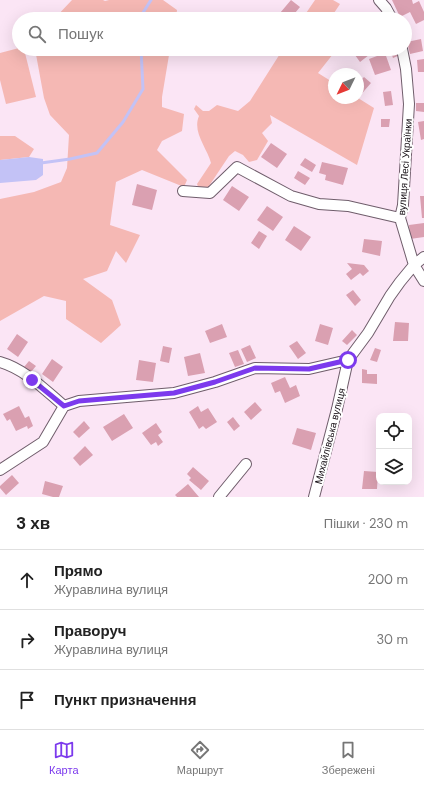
<!DOCTYPE html>
<html lang="uk">
<meta charset="utf-8">
<style>
:root{--surface:#fff;--page:#f2f2f2;--text:#222;--muted:#767676;--line:#e0e0e0;--accent:#7c3aed}
body{margin:0;font-family:"DM Sans",sans-serif;background:var(--page);color:var(--text)}
.controls{position:absolute;right:12px;bottom:12px;display:grid;overflow:hidden;border-radius:8px;box-shadow:0 4px 16px #0002}
.controls button{width:36px;height:36px;display:grid;place-items:center;padding:0;border:0;border-bottom:1px solid var(--line);background:var(--surface);color:var(--text);font:20px sans-serif}
.compass{position:absolute;left:328px;top:68px;width:36px;height:36px;border-radius:50%;background:var(--surface);box-shadow:0 4px 16px #0002;rotate:227deg}
.stop{position:absolute;width:12px;height:12px;margin:-9px;border:3px solid #7c3aed;border-radius:50%;background:#fff}
.stop.end{background:#7c3aed;border-color:#fff;box-shadow:0 1px 4px #0008}
.list{margin:0;padding:0;list-style:none}
h2{display:flex;justify-content:space-between;align-items:center;height:52px;margin:0;padding:0 16px;font-size:17px}
h2 small{font-size:13px;font-weight:400;color:var(--muted)}
.list li{display:grid;grid-template-columns:26px 1fr auto;gap:12px;align-items:center;box-sizing:border-box;height:60px;padding:0 16px;border-top:1px solid var(--line)}
.list b{display:block;font-size:15px;white-space:nowrap}
.list p{margin:0;font-size:13px;white-space:nowrap;color:var(--muted)}
.list em{font-size:13px;font-style:normal;color:var(--muted)}
.icon{flex:none;width:22px;height:22px;fill:none;stroke:currentColor;stroke-width:2;stroke-linecap:round;stroke-linejoin:round}
.map{position:relative;flex:none;width:424px;height:497px;overflow:hidden}
.search{position:absolute;background:var(--surface);box-shadow:0 4px 16px #0002;left:12px;right:12px;top:12px;height:44px;display:flex;align-items:center;gap:10px;box-sizing:border-box;padding:0 14px;border-radius:22px;color:var(--muted);font-size:15px}
.sheet{height:232px;background:var(--surface)}
nav{display:flex;justify-content:space-around;align-items:center;box-sizing:border-box;height:56px;border-top:1px solid var(--line);background:var(--surface);font-size:11px;color:var(--muted)}
nav a{display:grid;justify-items:center;gap:2px}
nav .on{color:var(--accent)}
.map>svg:first-child{display:block}
</style>
<div class="map">
<svg width="424" height="497" viewBox="0 0 424 497">
<rect width="100%" height="100%" fill="#fbe5f5"/>
<path fill="#f5b8b4" d="M72,0H103L105,1L109,0H163L177,10L176,19H54Z
M315,0H333L340,4L330,19H302Z
M19,48V49H24L36,97L6,104L0,80V53Z
M35,49H170L162,97V107L184,114L182,131L162,141L157,150L187,180L184,187L142,170L116,182L110,225L140,235L126,263L116,251L107,271L83,279L112,300L121,325L101,343L66,319V301L44,296L0,321V199L34,192L61,182L67,168L69,135L50,115L44,98Z
M283,49H337L318,73L334,83V98H358L374,108L357,165L270,115L272,123L262,133L268,141L257,160L249,162L243,155L235,151L229,156L207,189H199L197,184L211,163C207,148 192,132 199,116L194,109L196,105L203,111H209L217,105L238,111L250,101Z
M0,136H15L34,149L29,157L0,160Z"/>
<path fill="#c3c2f6" d="M29,157L43,159V175L36,180L0,183V160Z"/>
<g fill="none" stroke-linecap="round" stroke-linejoin="round">
<path stroke="#c3c2f6" stroke-width="3" d="M139,19L151,0
M41,163L70,159L97,153L123,122L143,89L141,49"/>
</g>
<path fill="#daa0b1" d="M291,0L300,7L290,19H287L280,13Z
M392,0H412L413,4L419,1L424,12V20L416,24L410,12L400,17Z
M421,39L423,51L410,54L407,42Z
M365,49L369,55L360,62L355,55Z
M390,49H398L400,55L393,58Z
M385,53L391,70L375,75L369,59Z
M424,59V72H418L417,60Z
M364,77L371,83L358,98V83Z
M391,91L393,105L385,106L383,92Z
M416,103H424V112L416,111Z
M381,119H390L389,127H381Z
M424,121V139L421,140L418,122Z
M271,143L287,154L277,168L261,157Z
M305,158L316,165L312,172L300,165Z
M322,162L348,168L343,185L325,180L326,175L319,173Z
M298,171L310,178L305,185L294,178Z
M137,184L157,190L152,210L132,205Z
M232,186L249,197L239,211L223,200Z
M420,196H424V218H422Z
M267,206L283,217L273,231L257,220Z
M424,223V237L410,239L409,225Z
M294,226L311,237L301,251L285,240Z
M259,231L267,236L259,249L251,243Z
M364,239L382,241L380,256L362,252Z
M347,263L364,265L369,271L363,276L360,273L351,280L346,274L352,269Z
M353,290L361,300L355,306L346,295Z
M395,322L409,323L408,341H393Z
M222,324L227,337L210,343L205,331Z
M320,324L333,328L328,345L315,341Z
M352,330L357,335L347,345L342,341Z
M17,334L28,342L18,357L7,349Z
M297,341L306,353L298,359L289,346Z
M250,345L256,358L247,362L241,349Z
M163,346L172,348L169,363L160,361Z
M375,348L381,350L377,362L370,360Z
M238,350L244,364L235,367L229,353Z
M200,353L205,373L188,376L184,357Z
M52,359L63,367L53,382L42,374Z
M139,360L156,363L153,382L136,380Z
M29,361L36,366L31,372L24,367Z
M362,369L367,370V374H377V384L362,383Z
M285,377L290,388L296,385L300,396L285,403L280,391L275,393L271,383Z
M255,402L262,410L251,420L244,412Z
M19,406L25,418L29,416L33,426L28,429L27,426L16,431L10,419L7,421L3,414Z
M198,406L201,412L208,408L217,422L206,429L203,426L199,429L189,412Z
M124,414L133,428L112,441L103,427Z
M233,417L240,426L234,431L227,422Z
M84,421L90,428L79,438L73,432Z
M156,423L162,432L158,435L163,442L158,446L156,442L151,445L142,433Z
M297,428L316,433L311,450L292,444Z
M85,446L93,455L80,466L73,458Z
M193,467L209,481L201,490L189,480L191,478L187,474Z
M364,471L378,472L377,489H362Z
M12,475L19,483L6,495L0,488V486Z
M45,481L63,486L59,497H53L42,494Z
M188,484L199,497H177L175,495Z"/>
<g fill="none" stroke-linecap="round" stroke-linejoin="round">
<g stroke="#6f5d6b" stroke-width="12">
<path id="minor" d="M379,0L386,8L392,19
M402,49L406,69L409,104L403,205L400,218L414,265L424,281
M183,191L210,193L237,167L291,196L319,204L348,206L400,218
M0,362C25,369 45,390 64,406L79,401L174,393L215,382L255,368L309,369L348,360
M0,470L43,442L64,406
M219,497L246,464
M314,497L337,409L348,360L368,333L390,296L400,282L414,265L424,257"/>
</g>
<use href="#minor" stroke="#fff" stroke-width="10"/>
</g>
<g fill="none" stroke-linecap="round" stroke-linejoin="round">
<path stroke="#7c3aed" stroke-width="5" d="M32,380L64,406L79,401L174,393L215,382L255,368L309,369L348,360"/>
</g>
<g text-anchor="middle" dominant-baseline="central" stroke-width="4" stroke-linejoin="round" paint-order="stroke">
<g font-size="10" fill="#120b11" stroke="#fff">
<text transform="translate(405 167) rotate(-86)">вулиця Лесі Українки</text>
<text transform="translate(330 436) rotate(-76)">Михайлівська вулиця</text>
</g>
</g>
</svg>
<div class="controls">
<button><svg class="icon" aria-label="locate" viewBox="0 0 24 24"><circle cx="12" cy="12" r="6"/><path d="M12 2v4M12 18v4M2 12h4M18 12h4"/></svg></button>
<button><svg class="icon" aria-label="layers" viewBox="0 0 24 24"><path d="M12 4l9 5-9 5-9-5zM3 14l9 5 9-5"/></svg></button>
</div>
<svg class="compass" viewBox="-18 -18 36 36"><path d="M0-13l5 13h-10z" fill="#e53935"/><path d="M0 13l5-13h-10z" fill="#767676"/></svg>
<div class="stop" style="left:348px;top:360px"></div>
<div class="stop end" style="left:32px;top:380px"></div>
<div class="search"><svg class="icon" aria-label="search" viewBox="0 0 24 24"><circle cx="10" cy="10" r="6"/><path d="M15 15l6 6"/></svg>Пошук</div>
</div>
<section class="sheet">
<h2>3 хв<small>Пішки · 230 m</small></h2>
<ul class="list">
<li><svg class="icon" aria-label="ahead" viewBox="0 0 24 24"><path d="M12 20V5M6 11l6-6 6 6"/></svg><div><b>Прямо</b><p>Журавлина вулиця</p></div><em>200 m</em></li>
<li><svg class="icon" aria-label="right" viewBox="0 0 24 24"><path d="M7 20v-9h11M14 6l5 5-5 5"/></svg><div><b>Праворуч</b><p>Журавлина вулиця</p></div><em>30 m</em></li>
<li><svg class="icon" aria-label="arrive" viewBox="0 0 24 24"><path d="M6 21V4h12l-3 4 3 4H6"/></svg><div><b>Пункт призначення</b></div></li>
</ul>
</section>
<nav>
<a class="on"><svg class="icon" aria-label="map" viewBox="0 0 24 24"><path d="M3 6l6-2 6 2 6-2v14l-6 2-6-2-6 2zM9 4v14M15 6v14"/></svg>Карта</a>
<a><svg class="icon" aria-label="directions" viewBox="0 0 24 24"><path d="M12 3l9 9-9 9-9-9zM9 14v-3h6M13 9l2 2-2 2"/></svg>Маршрут</a>
<a><svg class="icon" aria-label="saved" viewBox="0 0 24 24"><path d="M7 4h10v16l-5-4-5 4z"/></svg>Збережені</a>
</nav>
